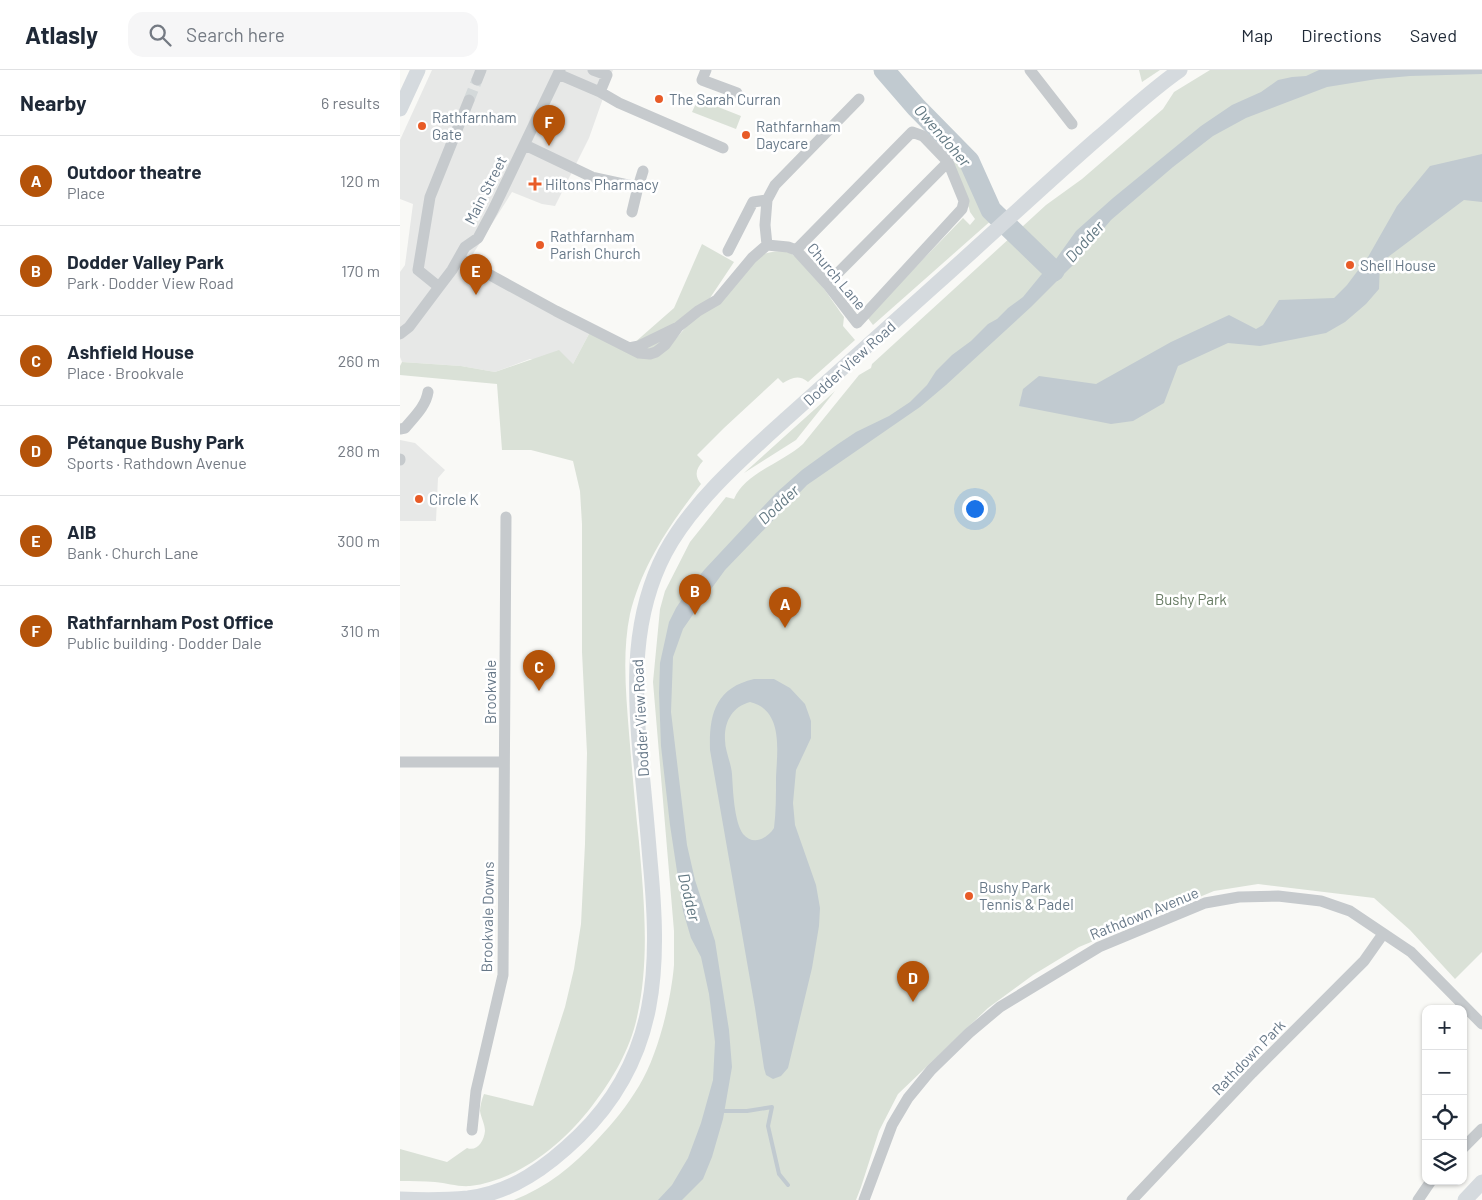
<!DOCTYPE html>
<meta charset="utf-8">
<style>
:root{--surface:#fff;--page:#f6f6f7;--text:#1f2937;--muted:#747a83;--line:#e0e1e3;--accent:#b45309}
body{margin:0;font-family:Barlow,sans-serif;background:var(--page);color:var(--text)}
.controls{position:absolute;right:15px;bottom:15px;display:grid;overflow:hidden;border-radius:10px;box-shadow:0 1px 4px #0004}
.controls button{width:45px;height:45px;display:grid;place-items:center;padding:0;border:0;border-bottom:1px solid var(--line);background:var(--surface);color:var(--text);font:25px sans-serif}
.you{position:absolute;left:574px;top:438px;width:18px;height:18px;margin:-12px;border:4px solid #fff;border-radius:50%;background:#1a73e8;box-shadow:0 0 0 8px #1a73e833}
.badge{display:grid;place-items:center;width:32px;height:32px;border-radius:50%;background:var(--accent);color:#fff;font-size:16px;font-weight:700}
.pin{position:absolute;translate:-50% -41px;filter:drop-shadow(0 1px 2px #0008)}
.pin::after{content:'';position:absolute;top:26px;width:18px;height:15px;background:inherit;clip-path:polygon(0 0,100% 0,50% 100%)}
.list{margin:0;padding:0;list-style:none}
h2{display:flex;justify-content:space-between;align-items:center;height:65px;margin:0;padding:0 20px;font-size:21px}
h2 small{font-size:16px;font-weight:400;color:var(--muted)}
.list li{display:grid;grid-template-columns:32px 1fr auto;gap:15px;align-items:center;box-sizing:border-box;height:90px;padding:0 20px;border-top:1px solid var(--line)}
.list b{display:block;font-size:19px;white-space:nowrap}
.list p{margin:0;font-size:16px;white-space:nowrap;color:var(--muted)}
.list em{font-size:16px;font-style:normal;color:var(--muted)}
.icon{flex:none;width:28px;height:28px;fill:none;stroke:currentColor;stroke-width:2;stroke-linecap:round;stroke-linejoin:round}
.map{position:relative;flex:none;width:1082px;height:1130px;overflow:hidden}
header{display:flex;align-items:center;gap:30px;box-sizing:border-box;height:70px;padding:0 25px;background:var(--surface);border-bottom:1px solid var(--line)}
header strong{font-size:24px}
nav{display:flex;gap:28px;margin-inline-start:auto;font-size:18px}
.search{width:350px;height:45px;background:var(--page);display:flex;align-items:center;gap:12px;box-sizing:border-box;padding:0 18px;border-radius:15px;color:var(--muted);font-size:19px}
main{display:flex}
aside{flex:1;background:var(--surface)}
.map>svg:first-child{display:block}
</style>
<header>
<strong>Atlasly</strong>
<div class="search"><svg class="icon" aria-label="search" viewBox="0 0 24 24"><circle cx="10" cy="10" r="6"/><path d="M15 15l6 6"/></svg>Search here</div>
<nav><a>Map</a><a>Directions</a><a>Saved</a></nav>
</header>
<main>
<aside>
<h2>Nearby<small>6 results</small></h2>
<ul class="list">
<li><span class="badge">A</span><div><b>Outdoor theatre</b><p>Place</p></div><em>120 m</em></li>
<li><span class="badge">B</span><div><b>Dodder Valley Park</b><p>Park · Dodder View Road</p></div><em>170 m</em></li>
<li><span class="badge">C</span><div><b>Ashfield House</b><p>Place · Brookvale</p></div><em>260 m</em></li>
<li><span class="badge">D</span><div><b>Pétanque Bushy Park</b><p>Sports · Rathdown Avenue</p></div><em>280 m</em></li>
<li><span class="badge">E</span><div><b>AIB</b><p>Bank · Church Lane</p></div><em>300 m</em></li>
<li><span class="badge">F</span><div><b>Rathfarnham Post Office</b><p>Public building · Dodder Dale</p></div><em>310 m</em></li>
</ul>
</aside>
<div class="map">
<svg width="1082" height="1130" viewBox="0 0 1082 1130">
<rect width="100%" height="100%" fill="#f9f9f6"/>
<path fill="#e7e8e7" d="M32,0H213L189,68L155,136L142,134L112,122L66,195L190,262L173,294L130,289L95,302L61,296L2,292L0,287V202L5,195L13,134L0,129V70Z
M0,370L15,373L45,400L38,408L36,451H0Z"/>
<path fill="#dae1d7" d="M739,0H760L742,12Z
M810,0H1082V882L1055,909L1010,860L974,828L858,814L814,821L679,877L633,905L588,938L498,1024L479,1061L461,1117L456,1130H114C147,1117 173,1096 197,1070C213,1053 227,1036 239,1016C258,985 271,931 274,895C274,884 274,872 274,861L253,612L260,539L265,521L290,472L326,427L334,429C345,403 382,393 403,374L459,305L471,298L472,294L646,135L682,109L763,39L774,22Z
M298,29L341,46L336,59L292,42Z
M551,90L567,92L582,132L594,148L473,255L467,247L563,148L570,155L575,149L570,142L569,138L566,132Z
M302,174L334,192L310,228L283,249L265,281L286,257L360,185C369,182 378,180 387,182C405,187 432,231 444,247L443,256L455,270L408,312C399,304 391,308 383,313L378,308L324,358L297,385L303,391C296,399 294,405 301,414C270,454 242,495 230,544C222,582 226,624 229,663C232,699 235,735 239,772C244,829 250,890 237,947C230,980 212,1010 192,1036C163,1074 119,1110 70,1116C58,1117 47,1113 35,1112C24,1111 12,1111 0,1111V1079L47,1092L67,1078C77,1082 84,1071 85,1061C85,1054 81,1048 80,1041C80,1036 82,1029 84,1024L133,1036L165,937L174,899L181,854L185,774L187,683L182,582V454L180,421L173,391L131,380H102L97,314L0,305V296L2,292L61,296L95,302L159,280L173,294L190,262L225,281L274,238Z
M435,321L396,370L344,403Z"/>
<path fill="#c1cad0" fill-rule="evenodd" d="M919,0H1082V4L1010,6L977,9L927,17L846,48L813,66L773,97L711,150L673,195L631,237L546,315L520,337L407,415L325,500L301,533L283,559L273,587L271,642L287,775L295,810L315,871L329,960L332,997L323,1049L312,1087L303,1109L282,1130H258L272,1115L288,1088L301,1053L313,1010L315,972L309,924L301,887L291,868L283,841L270,755L261,676L259,623L260,593L269,552L276,538L290,517L305,499L376,423L402,400L438,374L456,362L489,346L510,332L527,315L536,301L552,285L571,271L588,254L597,249L608,238L623,227L641,205L656,189L676,161L713,128L801,56L832,35L861,22L878,10L892,7L906,6Z
M1082,84V132L1064,130L980,193L979,219L966,234L945,252L926,263L860,276L828,273L778,296L764,333L733,351L711,354L619,336L623,319L639,306L696,314L771,272L829,245L856,259L863,255L879,230L934,228L947,215L968,187L997,136L1030,96Z
M354,609H374L390,618L405,634L411,651V668L396,700L393,733L395,755L416,815L420,838L419,856L412,898L388,998L381,1006L373,1009L366,1005L364,998L355,938L310,680C309,645 315,618 354,609ZM350,632C384,640 377,682 376,708C376,725 376,742 374,758C367,769 353,776 343,764C334,751 333,720 332,704C331,692 325,681 325,670C324,652 332,637 350,632Z"/>
<g fill="none" stroke-linecap="round" stroke-linejoin="round">
<path stroke="#c1cad0" stroke-width="4" d="M321,1041H347L372,1037L368,1056L379,1104L388,1115"/>
<path stroke="#c1cad0" stroke-width="21" d="M484,0L516,37L569,91L591,140L654,201"/>
<path stroke="#d4d9da" stroke-width="11" stroke-dasharray="11 5.5" stroke-linecap="butt" d="M69,30L77,10"/>
<path stroke="#c6cacd" stroke-width="11" d="M306,0L302,10L337,23
M630,0L672,54
M158,4L200,22L207,5L193,0
M77,10L81,0
M200,22L219,33L323,78
M125,75L192,107L238,117L232,142
M238,117L243,101
M367,175L365,155L367,130
M328,181L353,132L367,130L375,115L459,29
M59,188L156,241L239,283L250,284L256,282L265,275L278,257L298,241L317,230L352,188L367,175L388,177L396,180L427,214L457,253L562,139L564,131L548,92L523,66L512,62L396,180
M427,214L548,92
M39,217L18,200L30,127L69,30
M0,264L9,257L39,217L52,200L65,177L78,168L93,140L160,0
M229,278L239,276L276,258
M0,359L5,358C14,347 26,336 28,322
M0,389V390
M0,692H104
M72,1060L76,1021L103,905L106,447
M1063,1078L1082,1059
M464,1130L492,1055L508,1028L531,1000L569,963L600,937L699,877L805,833L839,827L878,826L921,831L950,841L1011,882L1082,954
M732,1130L852,1003L964,891L983,864
M1018,1130L1031,1111"/>
<path stroke="#d5dade" stroke-width="15" d="M0,39L18,0
M0,1129C23,1130 46,1130 68,1128C112,1123 148,1096 179,1066C260,987 260,895 250,790C247,754 244,719 240,684C234,615 232,546 265,483C292,432 345,386 387,348C436,304 485,260 534,216C589,167 643,116 698,68C725,45 751,20 780,0
M1065,1130L1082,1112"/>
</g>
<g fill="#e85b27" stroke="#fff" stroke-width="2">
<circle cx="259" cy="29" r="5"/>
<circle cx="22" cy="56" r="5"/>
<circle cx="346" cy="65" r="5"/>
<path d="M132.5 106.5h5v5h5v5h-5v5h-5v-5h-5v-5h5z"/>
<circle cx="140" cy="175" r="5"/>
<circle cx="950" cy="195" r="5"/>
<circle cx="19" cy="429" r="5"/>
<circle cx="569" cy="826" r="5"/>
</g>
<g text-anchor="middle" dominant-baseline="central" stroke-width="5" stroke-linejoin="round" paint-order="stroke">
<g font-size="15" fill="#677888" stroke="#fff" text-anchor="start">
<text x="269" y="29">The Sarah Curran</text>
<text x="32" y="47">Rathfarnham<tspan x="32" dy="17">Gate</tspan></text>
<text x="356" y="56">Rathfarnham<tspan x="356" dy="17">Daycare</tspan></text>
<text x="145" y="114">Hiltons Pharmacy</text>
<text x="150" y="166">Rathfarnham<tspan x="150" dy="17">Parish Church</tspan></text>
<text x="960" y="195">Shell House</text>
<text x="29" y="429">Circle K</text>
<text x="579" y="817">Bushy Park<tspan x="579" dy="17">Tennis &amp; Padel</tspan></text>
</g>
<g font-size="15" fill="#677888" stroke="#fff">
<text transform="translate(85 120) rotate(-63)">Main Street</text>
<text transform="translate(437 206) rotate(50)">Church Lane</text>
<text transform="translate(449 293) rotate(-42)">Dodder View Road</text>
<text transform="translate(90 622) rotate(-90)">Brookvale</text>
<text transform="translate(240 648) rotate(-93)">Dodder View Road</text>
<text transform="translate(744 843) rotate(-22)">Rathdown Avenue</text>
<text transform="translate(87 847) rotate(-89)">Brookvale Downs</text>
<text transform="translate(848 987) rotate(-46)">Rathdown Park</text>
</g>
<g font-size="15" fill="#667a62" stroke="#fff">
<text x="791" y="529">Bushy Park</text>
</g>
<g font-size="16" font-style="italic" fill="#637983" stroke="#fff">
<text transform="translate(543 65) rotate(49)">Owendoher</text>
<text transform="translate(684 171) rotate(-48)">Dodder</text>
<text transform="translate(378 434) rotate(-43)">Dodder</text>
<text transform="translate(290 827) rotate(76)">Dodder</text>
</g>
</g>
</svg>
<div class="controls">
<button>+</button>
<button>−</button>
<button><svg class="icon" aria-label="locate" viewBox="0 0 24 24"><circle cx="12" cy="12" r="6"/><path d="M12 2v4M12 18v4M2 12h4M18 12h4"/></svg></button>
<button><svg class="icon" aria-label="layers" viewBox="0 0 24 24"><path d="M12 4l9 5-9 5-9-5zM3 14l9 5 9-5"/></svg></button>
</div>
<div class="you"></div>
<div class="pin badge" style="left:385px;top:558px">A</div>
<div class="pin badge" style="left:295px;top:545px">B</div>
<div class="pin badge" style="left:139px;top:621px">C</div>
<div class="pin badge" style="left:513px;top:932px">D</div>
<div class="pin badge" style="left:76px;top:225px">E</div>
<div class="pin badge" style="left:149px;top:76px">F</div>
</div>
</main>
